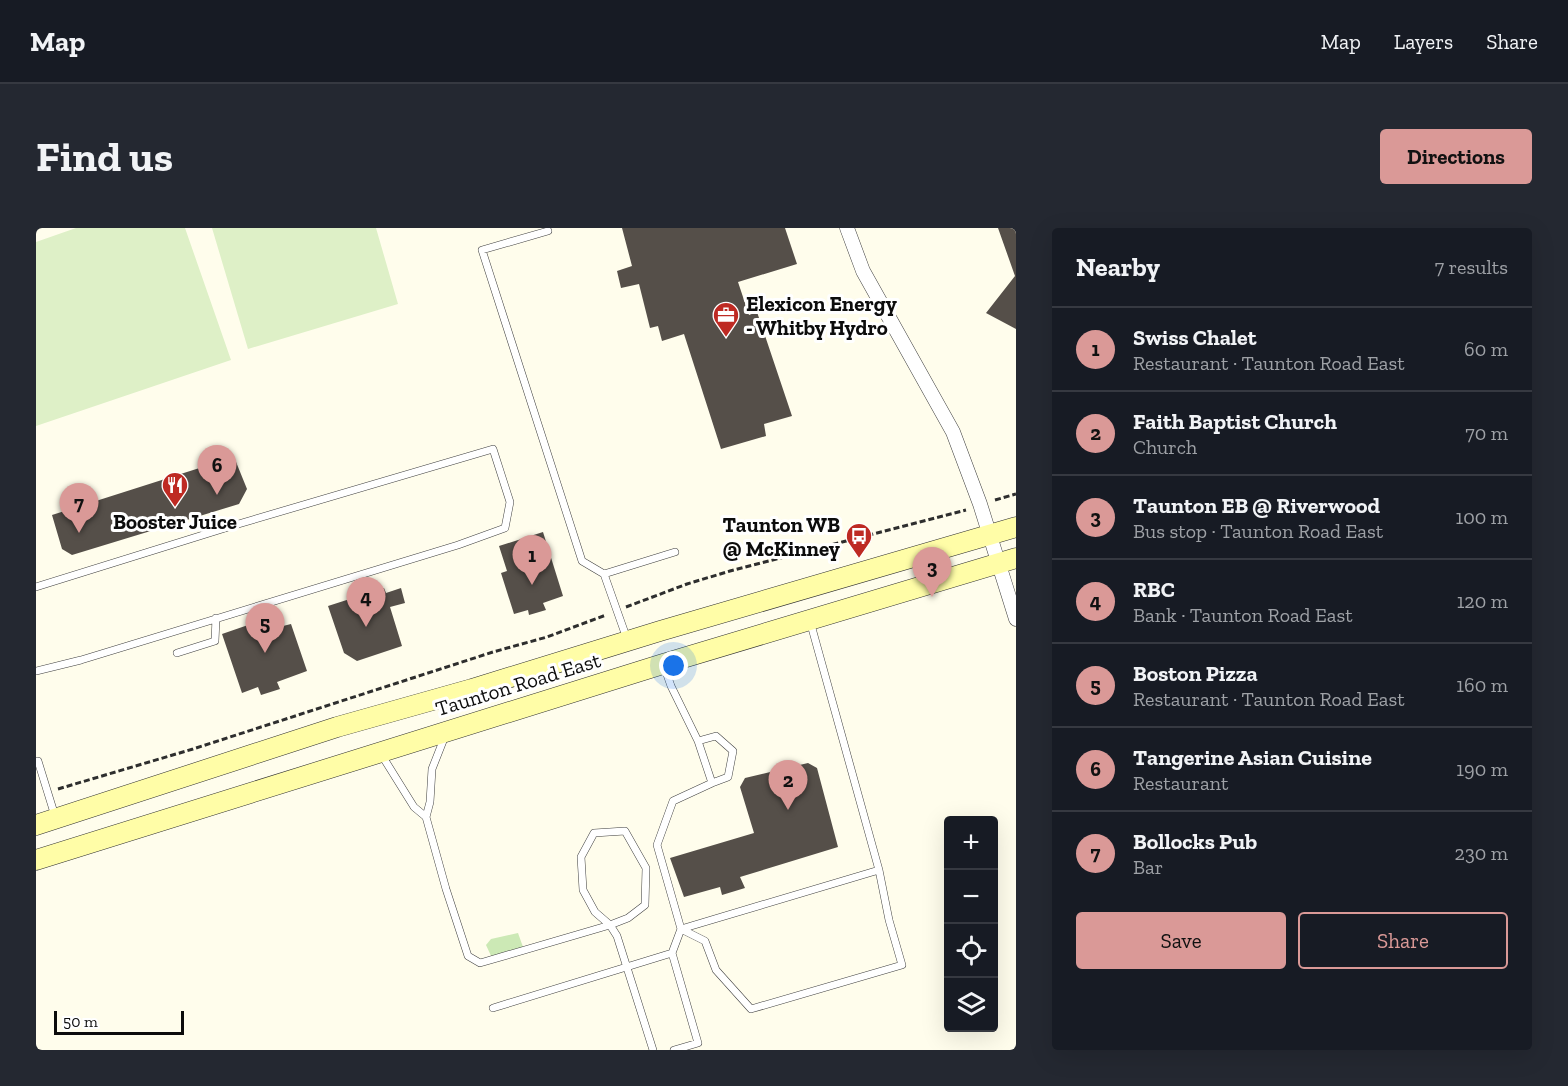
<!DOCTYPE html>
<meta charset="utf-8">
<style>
:root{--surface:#171b24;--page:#242831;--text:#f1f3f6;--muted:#9ea1a6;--line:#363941;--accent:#da9997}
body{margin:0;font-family:"Zilla Slab",serif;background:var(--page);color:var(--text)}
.controls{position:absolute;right:18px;bottom:18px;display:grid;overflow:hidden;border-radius:6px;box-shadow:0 6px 24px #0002}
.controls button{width:54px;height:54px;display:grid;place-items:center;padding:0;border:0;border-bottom:2px solid var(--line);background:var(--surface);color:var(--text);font:30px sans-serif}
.scale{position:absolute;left:18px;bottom:15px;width:130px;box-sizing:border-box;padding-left:6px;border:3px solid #0c0c0c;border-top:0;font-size:16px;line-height:21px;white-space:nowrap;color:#0c0c0c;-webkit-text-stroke:4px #fff;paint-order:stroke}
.you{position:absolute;left:638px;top:438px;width:21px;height:21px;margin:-15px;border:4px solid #fff;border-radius:50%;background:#1a73e8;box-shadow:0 0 0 9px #1a73e833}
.badge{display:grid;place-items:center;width:39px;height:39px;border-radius:50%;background:var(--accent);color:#111;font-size:20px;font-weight:700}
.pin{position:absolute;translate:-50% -50px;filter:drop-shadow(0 2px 3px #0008)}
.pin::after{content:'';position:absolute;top:32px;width:21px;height:18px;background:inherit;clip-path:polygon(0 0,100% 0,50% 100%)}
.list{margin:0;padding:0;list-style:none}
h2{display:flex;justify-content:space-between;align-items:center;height:78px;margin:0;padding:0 24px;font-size:26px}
h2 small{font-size:20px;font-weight:400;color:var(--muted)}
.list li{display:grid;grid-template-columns:39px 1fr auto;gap:18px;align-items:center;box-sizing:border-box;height:84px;padding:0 24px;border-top:2px solid var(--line)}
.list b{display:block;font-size:22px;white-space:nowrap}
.list p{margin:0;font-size:20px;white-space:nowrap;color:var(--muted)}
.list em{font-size:20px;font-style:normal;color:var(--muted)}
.actions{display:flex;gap:12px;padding:18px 24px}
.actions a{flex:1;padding:14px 0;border:2px solid var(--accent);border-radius:6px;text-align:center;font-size:21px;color:var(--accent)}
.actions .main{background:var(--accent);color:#111}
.icon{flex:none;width:33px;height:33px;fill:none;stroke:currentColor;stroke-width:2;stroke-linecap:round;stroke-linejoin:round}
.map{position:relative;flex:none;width:980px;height:822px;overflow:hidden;border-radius:6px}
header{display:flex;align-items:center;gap:36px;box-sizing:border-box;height:84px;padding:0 30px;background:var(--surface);border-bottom:2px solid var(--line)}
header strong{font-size:28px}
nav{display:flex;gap:33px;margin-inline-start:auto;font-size:21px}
.intro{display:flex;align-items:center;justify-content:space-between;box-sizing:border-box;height:144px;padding:0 36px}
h1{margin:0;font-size:42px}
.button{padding:15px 27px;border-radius:6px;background:var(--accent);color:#111;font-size:21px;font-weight:700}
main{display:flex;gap:36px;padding:0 36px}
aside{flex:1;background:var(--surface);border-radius:6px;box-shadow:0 6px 24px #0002}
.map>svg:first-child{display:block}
</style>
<header>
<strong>Map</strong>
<nav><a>Map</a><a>Layers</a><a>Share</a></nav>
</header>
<div class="intro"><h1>Find us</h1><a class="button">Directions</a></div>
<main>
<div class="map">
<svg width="980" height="822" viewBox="0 0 980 822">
<rect width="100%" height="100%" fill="#fffdec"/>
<path fill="#cce9b5" d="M482,705L487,719L484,724L456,730L450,717L455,711Z"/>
<path fill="#def0c7" d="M40,0H149L195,132L0,198V14Z
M176,0H340L362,76L212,121Z"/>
<path fill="#554f49" d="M586,0H749L761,36L702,54L713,87L721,84L756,188L728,196L730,208L685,221L648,106L626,113L622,98L614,100L603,56L585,60L581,43L596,38Z
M962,0H980V101L950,85L979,48Z
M198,229L211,261L203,276L36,327L26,321L16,287Z
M507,304L527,368L507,375L510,382L493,387L492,382L478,386L465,345L471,343L463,318Z
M348,360L350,365L365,360L369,375L354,379L366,418L321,433L308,425L292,378Z
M244,390L247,398L255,396L271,443L241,454L244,461L225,467L222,459L206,465L186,406L215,396L216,400Z
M772,535L781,540L802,619L704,649L709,660L686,667L684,659L648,669L634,630L718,605L704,559L709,550Z"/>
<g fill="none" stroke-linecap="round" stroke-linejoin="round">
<g stroke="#3f3f3f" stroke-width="8">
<path id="service" d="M512,3L446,22L546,333L568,346L639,324
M568,346L591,411
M0,359L199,297L457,221L474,274L469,300L422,317L45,432L0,443
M141,425L179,413L180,390
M628,438L635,458L662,513L676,555L637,573L621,617L645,701L843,642L774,393
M409,508L396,541L394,574L390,589L410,661L432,728L444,735L574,697L592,690L609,677L610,640L589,603L558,605L545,629L547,662L559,684L574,697L581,708L617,822
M662,513L680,508L697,523L692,549L676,555
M345,526L378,579L390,589
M0,533H2L19,588
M636,725L645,701L669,713L680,742L715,781L866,737L853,692L843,642
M457,780L636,725L662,815L638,822"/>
</g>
<g stroke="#3f3f3f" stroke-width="15">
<path id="minor" d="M811,0L827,43L917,204L944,276L980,391"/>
</g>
<g stroke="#2e2e2e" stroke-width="21">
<path id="secondary" d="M0,597L301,499L436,461L624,403L980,299
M0,632L627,436L980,330"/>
</g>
<path stroke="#2e2e2e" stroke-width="3" stroke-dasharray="6 3" stroke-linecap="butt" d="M959,272L980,266
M590,379L651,356L694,343L930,282
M22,561L157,521L457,424L511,409L570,387"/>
<use href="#service" stroke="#fff" stroke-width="7"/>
<use href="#minor" stroke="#fff" stroke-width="14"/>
<use href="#secondary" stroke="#fffda7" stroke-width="20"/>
</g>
<defs>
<g id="office-pin" transform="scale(1.35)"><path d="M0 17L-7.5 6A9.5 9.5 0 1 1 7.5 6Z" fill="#be2a23" stroke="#fff"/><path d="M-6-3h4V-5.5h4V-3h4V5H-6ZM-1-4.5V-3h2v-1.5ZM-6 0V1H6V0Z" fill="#fff"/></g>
<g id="restaurant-pin" transform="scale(1.35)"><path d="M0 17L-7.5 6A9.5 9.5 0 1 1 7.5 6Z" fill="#be2a23" stroke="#fff"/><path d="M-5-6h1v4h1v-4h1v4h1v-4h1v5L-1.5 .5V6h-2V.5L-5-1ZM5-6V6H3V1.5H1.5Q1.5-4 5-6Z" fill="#fff"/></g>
<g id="bus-pin" transform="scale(1.35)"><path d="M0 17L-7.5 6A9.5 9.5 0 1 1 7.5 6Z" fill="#be2a23" stroke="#fff"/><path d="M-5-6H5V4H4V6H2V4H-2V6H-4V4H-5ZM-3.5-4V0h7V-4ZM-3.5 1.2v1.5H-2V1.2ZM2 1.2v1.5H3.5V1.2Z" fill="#fff"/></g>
</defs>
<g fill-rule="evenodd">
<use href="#office-pin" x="690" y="87"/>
<use href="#restaurant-pin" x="139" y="257"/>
<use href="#bus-pin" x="823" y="308"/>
</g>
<g text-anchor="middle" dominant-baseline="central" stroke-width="6" stroke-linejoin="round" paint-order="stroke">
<g font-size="21" font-weight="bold" fill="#0c0c0c" stroke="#fff" text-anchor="start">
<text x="710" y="75">Elexicon Energy<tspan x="710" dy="24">- Whitby Hydro</tspan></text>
<text x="139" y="293" text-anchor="middle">Booster Juice</text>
<text x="804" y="296" text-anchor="end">Taunton WB<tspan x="804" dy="24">@ McKinney</tspan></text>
</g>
<g font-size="21" fill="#0c0c0c" stroke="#fff">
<text transform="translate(482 456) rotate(-17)">Taunton Road East</text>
</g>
</g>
</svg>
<div class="controls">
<button>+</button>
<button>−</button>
<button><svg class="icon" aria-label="locate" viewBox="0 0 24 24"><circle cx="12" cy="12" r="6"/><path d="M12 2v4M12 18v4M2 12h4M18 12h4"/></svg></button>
<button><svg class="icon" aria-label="layers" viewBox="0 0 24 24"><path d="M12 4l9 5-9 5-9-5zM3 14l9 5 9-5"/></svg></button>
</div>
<div class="scale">50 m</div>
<div class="you"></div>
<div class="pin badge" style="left:496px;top:357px">1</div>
<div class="pin badge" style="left:752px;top:582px">2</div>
<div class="pin badge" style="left:896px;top:369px">3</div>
<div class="pin badge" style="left:330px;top:399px">4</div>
<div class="pin badge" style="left:229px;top:425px">5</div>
<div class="pin badge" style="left:181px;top:267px">6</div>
<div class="pin badge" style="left:43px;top:305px">7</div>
</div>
<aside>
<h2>Nearby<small>7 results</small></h2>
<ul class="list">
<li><span class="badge">1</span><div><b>Swiss Chalet</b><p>Restaurant · Taunton Road East</p></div><em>60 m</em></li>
<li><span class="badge">2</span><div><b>Faith Baptist Church</b><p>Church</p></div><em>70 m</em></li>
<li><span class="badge">3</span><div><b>Taunton EB @ Riverwood</b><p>Bus stop · Taunton Road East</p></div><em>100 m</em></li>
<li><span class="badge">4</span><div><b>RBC</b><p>Bank · Taunton Road East</p></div><em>120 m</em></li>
<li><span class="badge">5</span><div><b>Boston Pizza</b><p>Restaurant · Taunton Road East</p></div><em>160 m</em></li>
<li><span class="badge">6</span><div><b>Tangerine Asian Cuisine</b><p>Restaurant</p></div><em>190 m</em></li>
<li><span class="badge">7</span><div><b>Bollocks Pub</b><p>Bar</p></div><em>230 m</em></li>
</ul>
<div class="actions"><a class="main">Save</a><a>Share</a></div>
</aside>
</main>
